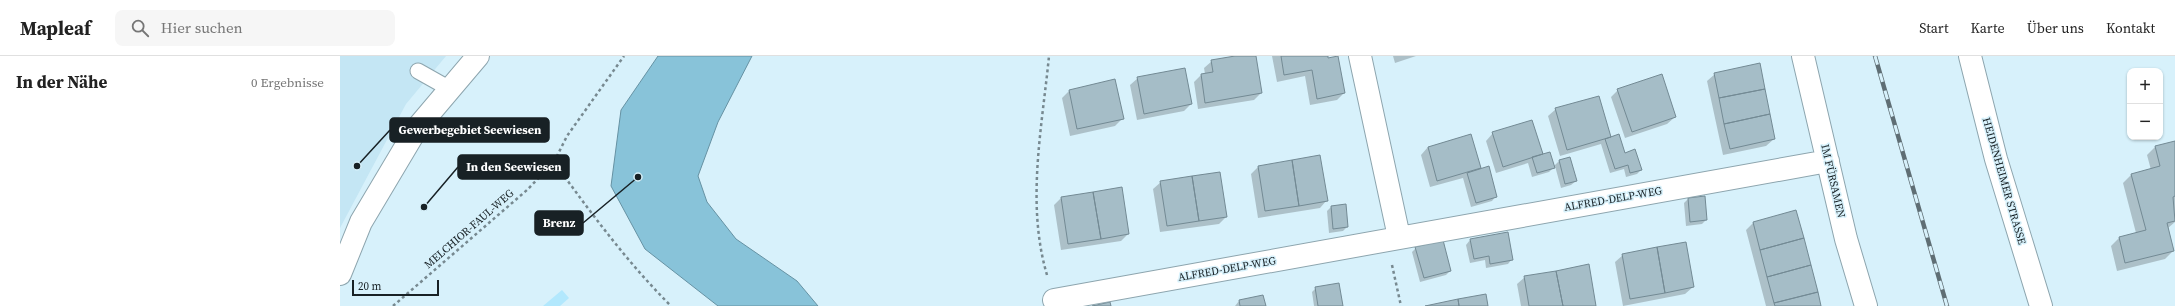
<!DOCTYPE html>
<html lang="de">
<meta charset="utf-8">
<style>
:root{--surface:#fff;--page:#f6f6f6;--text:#222;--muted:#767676;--line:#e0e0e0}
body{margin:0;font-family:"Source Serif 4",serif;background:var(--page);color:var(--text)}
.controls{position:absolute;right:12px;top:12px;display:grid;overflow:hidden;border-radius:8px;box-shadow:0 1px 3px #0004}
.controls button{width:36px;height:36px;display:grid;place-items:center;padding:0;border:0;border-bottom:1px solid var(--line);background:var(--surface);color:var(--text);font:20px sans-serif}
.scale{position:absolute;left:12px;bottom:10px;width:87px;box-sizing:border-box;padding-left:4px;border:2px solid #182125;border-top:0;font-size:11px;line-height:14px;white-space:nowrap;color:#182125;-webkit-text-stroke:3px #d7f1fb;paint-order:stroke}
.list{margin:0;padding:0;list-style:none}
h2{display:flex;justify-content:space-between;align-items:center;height:52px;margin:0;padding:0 16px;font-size:17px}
h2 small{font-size:13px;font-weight:400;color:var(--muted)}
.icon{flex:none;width:22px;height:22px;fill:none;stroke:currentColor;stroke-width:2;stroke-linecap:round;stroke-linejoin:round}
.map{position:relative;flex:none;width:1835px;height:250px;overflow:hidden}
header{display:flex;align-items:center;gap:24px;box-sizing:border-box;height:56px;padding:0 20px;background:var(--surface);border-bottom:1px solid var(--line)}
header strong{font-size:19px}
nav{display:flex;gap:22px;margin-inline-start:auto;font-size:14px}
.search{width:280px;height:36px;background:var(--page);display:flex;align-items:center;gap:10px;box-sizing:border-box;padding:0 14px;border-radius:8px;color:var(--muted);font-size:15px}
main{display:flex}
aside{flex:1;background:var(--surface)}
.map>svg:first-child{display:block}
</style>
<header>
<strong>Mapleaf</strong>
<div class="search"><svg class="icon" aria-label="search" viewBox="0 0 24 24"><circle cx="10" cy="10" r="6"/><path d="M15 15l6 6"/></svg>Hier suchen</div>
<nav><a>Start</a><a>Karte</a><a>Über uns</a><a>Kontakt</a></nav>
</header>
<main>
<aside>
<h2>In der Nähe<small>0 Ergebnisse</small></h2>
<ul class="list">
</ul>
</aside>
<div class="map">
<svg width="1835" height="250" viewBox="0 0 1835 250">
<rect width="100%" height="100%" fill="#d7f1fb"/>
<path fill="#c4e6f4" d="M0,0H106L66,48L0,172Z"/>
<path fill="#b2e8fd" d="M222,234L229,242L220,250H203Z"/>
<path fill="#88c3d9" stroke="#6692a3" d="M318,0H412L378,66L358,120L367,146L396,183L457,225L478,250H378L305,193L271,130L281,54Z"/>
<path fill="#0003" d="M901,0H915L921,37L914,44L858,53L854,26L861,19L865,18L864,12L872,5Z
M932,0H987L1004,37L997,44L970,49L965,20L937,26Z
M1053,0H1076L1055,7Z
M1375,18L1434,83L1426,90L1383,99L1367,25Z
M798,22L851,48L844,55L797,64L790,29Z
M1278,34L1335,61L1327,68L1285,82L1271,41Z
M729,35L783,62L775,70L730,80L722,42Z
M1216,53L1270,82L1301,114L1297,118L1286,121L1284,113L1270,117L1261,88L1220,100L1208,60Z
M1153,77L1202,98L1213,111L1219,105L1236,125L1231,129L1221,132L1215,110L1209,116L1192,121L1188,107L1156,117L1146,85Z
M1130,79L1140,114L1156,140L1152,145L1131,151L1123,122L1090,131L1081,99L1088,91Z
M1835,86V166L1828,172L1833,195L1825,203L1777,215L1771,190L1779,182L1796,177L1783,127L1791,119L1811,114L1807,99L1815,91Z
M979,100L987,144L980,152L918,162L911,118L918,111Z
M821,126L886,161L879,168L820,176L813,133Z
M721,142L788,178L781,185L721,194L714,149Z
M1348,143L1366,164L1362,168L1346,170L1344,147Z
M991,151L1007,171L1003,175L989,177L987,155Z
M1413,167L1480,250H1426L1406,174Z
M1130,184L1172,203L1168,208L1146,212L1145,204L1130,207L1126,189Z
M1076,192L1110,215L1106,219L1080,226L1072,196Z
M1283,199L1353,231L1345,238L1283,250L1275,206Z
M1185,221L1255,250H1181L1177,228Z
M976,232L1002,250H974L972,236Z
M899,245L925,250H895Z"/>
<path fill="#a5bdc7" stroke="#738a94" d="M895,0H916L922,37L865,47L861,18L873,16L871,4Z
M941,0H988V2L998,0L1005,37L977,43L972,14L944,19Z
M1420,7L1425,33L1379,42L1374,17Z
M845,12L852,48L804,58L797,21Z
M1322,18L1336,61L1292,76L1277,33Z
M775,23L784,63L737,73L729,34Z
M1425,33L1430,58L1384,68L1379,42Z
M1259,40L1271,81L1227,94L1215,52Z
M1430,58L1435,83L1390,93L1384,68Z
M1192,64L1203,98L1163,111L1152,76Z
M1131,78L1141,112L1097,125L1088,91Z
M1279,78L1285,97L1295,93L1302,114L1290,117L1288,109L1275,113L1265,83Z
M1835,85V140L1833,141L1835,165L1827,167L1834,195L1785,207L1779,181L1806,174L1791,118L1820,110L1815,90Z
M1210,96L1215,112L1197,117L1192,101Z
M980,99L988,145L959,150L952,104Z
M1230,101L1237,125L1225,128L1219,104Z
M952,104L959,150L925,155L918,110Z
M1149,110L1157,141L1136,147L1127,117Z
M880,116L887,161L859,165L852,120Z
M852,120L859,165L827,170L820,125Z
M782,131L789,178L761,183L753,136Z
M753,136L761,183L728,188L721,141Z
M1365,140L1367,164L1350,166L1348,142Z
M1006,148L1008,171L993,173L991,150Z
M1456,154L1464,182L1420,194L1413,166Z
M1168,176L1173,204L1150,208L1149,200L1134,203L1130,183Z
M1464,182L1471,209L1427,221L1420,194Z
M1103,184L1111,215L1084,222L1075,191Z
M1346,186L1354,231L1325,237L1317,191Z
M1317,191L1325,237L1290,243L1282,198Z
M1249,208L1256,250H1223L1216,215Z
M1471,209L1478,236L1434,247L1427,221Z
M1216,215L1223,250H1189L1184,220Z
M999,227L1003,250H978L975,231Z
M1478,236L1481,250H1435L1434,247Z
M1146,238L1148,250H1119L1118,243Z
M923,239L926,250H900L899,244Z
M1118,243L1119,250H1085Z
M770,246L771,250H752Z"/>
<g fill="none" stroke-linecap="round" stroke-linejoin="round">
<g stroke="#8da5ae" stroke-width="17">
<path id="service" d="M78,15L110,33"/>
</g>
<g stroke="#8da5ae" stroke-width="24">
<path id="minor" d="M1020,0L1059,181
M1463,0L1506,183L1526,250
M714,244L1488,105"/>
</g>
<g stroke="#8da5ae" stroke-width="24">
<path id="tertiary" d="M1630,0L1656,103L1701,250
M0,218L21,166L77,72L138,0"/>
</g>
<path stroke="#778990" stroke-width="2.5" stroke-dasharray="3 3" stroke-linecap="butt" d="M214,106C251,157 287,206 331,250
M1052,209L1061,250
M707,219C686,148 702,72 709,0
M53,250L187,134L214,106L227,80L284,0"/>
<use href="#service" stroke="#fff" stroke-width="15"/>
<use href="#minor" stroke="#fff" stroke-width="22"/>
<use href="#tertiary" stroke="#fff" stroke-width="22"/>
<g stroke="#5f6e74" stroke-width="4.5">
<path id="rail" d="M1535,0L1607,250"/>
</g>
<use href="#rail" stroke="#d7f1fb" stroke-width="3" stroke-dasharray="9" stroke-linecap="butt"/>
</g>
<g text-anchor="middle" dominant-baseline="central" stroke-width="3" stroke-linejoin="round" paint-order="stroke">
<g font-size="11" fill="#182125" stroke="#d7f1fb">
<text transform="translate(1493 125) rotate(77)">IM FÜRSAMEN</text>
<text transform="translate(1664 125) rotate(74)">HEIDENHEIMER STRASSE</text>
<text transform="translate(1273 143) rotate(-10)">ALFRED-DELP-WEG</text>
<text transform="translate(129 173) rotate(-41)">MELCHIOR-FAUL-WEG</text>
<text transform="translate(887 213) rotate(-10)">ALFRED-DELP-WEG</text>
</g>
</g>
<path fill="none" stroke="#182125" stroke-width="1.5" d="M17 110L50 74M84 151L118 111M298 121L243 167"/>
<g fill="#182125" stroke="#d7f1fb" stroke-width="1.5">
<circle cx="17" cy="110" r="4"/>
<circle cx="84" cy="151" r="4"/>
<circle cx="298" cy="121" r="4"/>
</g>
<g fill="#182125" stroke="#182125" stroke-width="1.5">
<rect x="50" y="62" width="159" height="24" rx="4"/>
<rect x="118" y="99" width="111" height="24" rx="4"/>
<rect x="195" y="155" width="48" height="24" rx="4"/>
</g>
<g font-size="12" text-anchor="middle" font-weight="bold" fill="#fff">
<text x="130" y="78">Gewerbegebiet Seewiesen</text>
<text x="174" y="115">In den Seewiesen</text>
<text x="219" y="171">Brenz</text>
</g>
</svg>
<div class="controls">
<button>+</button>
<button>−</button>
</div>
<div class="scale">20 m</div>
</div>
</main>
